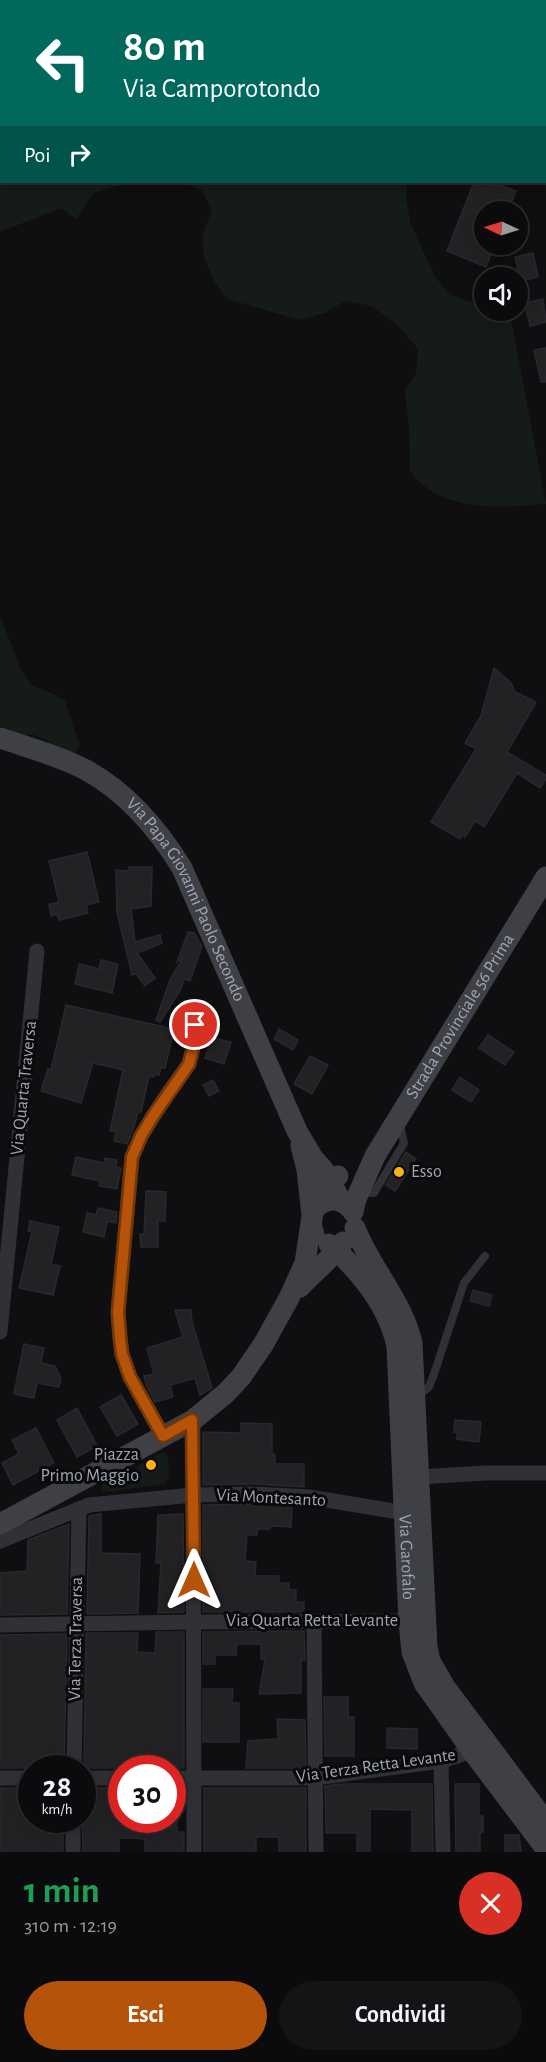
<!DOCTYPE html>
<html lang="it">
<head>
<meta charset="utf-8">
<style>
  :root { --surface:#0b0b0d; --page:#141416; --text:#f1f3f6; --muted:#9a9b9d; --line:#2b2b2e; --accent:#b45309 }
  body { margin:0; font-family:"Alegreya Sans",sans-serif; background:var(--page); color:var(--text); height:100vh; display:flex; flex-direction:column; font-size:22px; white-space:nowrap }
  * { box-sizing:border-box; margin:0 }
  p { font-size:20px; color:var(--muted) }
  .icon { flex:none; width:33px; height:33px; fill:none; stroke:currentColor; stroke-width:2; stroke-linecap:round; stroke-linejoin:round }
  .map { position:relative; height:1852px; overflow:hidden }
  .side { display:flex; flex-direction:column; background:var(--surface); flex:1 }
  .side>* { flex:none }
  .top-card { position:absolute; left:0px; top:0px; width:546px; height:183px; box-shadow:0 3px 15px #0003,0 0 0 2px var(--line); background:#00695c; color:#fff; overflow:hidden }
  .needle { width:39px; rotate:274deg }
  .fabs { position:absolute; left:474px; top:201px; display:grid; gap:12px }
  .fabs a { display:grid; place-items:center; width:54px; height:54px; border-radius:50%; background:var(--surface); box-shadow:0 3px 15px #0003,0 0 0 2px var(--line); font-size:30px }
  .speed { position:absolute; left:18px; top:1755px; display:flex; gap:12px; font-size:30px; font-weight:700; text-align:center }
  .speed>* { display:grid; place-content:center; width:78px; height:78px; border-radius:50%; background:var(--surface); box-shadow:0 3px 15px #0003,0 0 0 2px var(--line); line-height:1 }
  .speed small { font-size:15px; font-weight:400 }
  .speed .limit { border:9px solid #d22; background:#fff; color:#111 }
  .pin { position:absolute; display:grid; place-items:center; width:51px; height:51px; color:#fff; margin:-26px; border:3px solid #fff; border-radius:50%; box-shadow:0 2px 6px #0007 }
  .me { position:absolute; width:66px; margin:-33px; rotate:0deg; stroke-linejoin:round; filter:drop-shadow(0 0 4px #0008) }
  .turn { display:flex; align-items:center; gap:21px; height:126px; padding:0 24px; font-size:27px }
  .turn .icon { width:78px; height:78px; stroke-width:2.5 }
  .turn b { display:block; font-size:42px; line-height:51px }
  .then { display:flex; align-items:center; height:57px; padding:0 24px; background:#0003; gap:12px; font-size:22px }
  .round { display:grid; place-items:center; flex:none; width:63px; height:63px; border-radius:32px; background:var(--page) }
  .headline { display:flex; align-items:center; justify-content:space-between; height:102px; padding:0 24px }
  h1 { font-size:36px; font-weight:600; line-height:45px; color:#1e9e55 }
  .primary-button { display:flex; gap:12px; margin-top:auto; padding:12px 24px }
  .primary-button a { flex:1; height:69px; border-radius:36px; background:var(--accent); color:#fff; font-size:24px; font-weight:600; line-height:69px; text-align:center }
  .primary-button a+a { background:var(--page); color:var(--text) }
  .map>svg:first-child { display:block }
</style>
</head>
<body>
<div class="map">
<svg width="546" height="1852" viewBox="0 0 546 1852">
  <rect width="100%" height="100%" fill="#0f0f11"/>
  <g fill="#151b16">
    <path d="M0,0H355L356,1L2,2V182H131L94,193L76,219L61,208L0,232Z"/>
    <path d="M180,182H407L406,196L410,222L434,275L450,295L484,306V310L501,311L510,313L546,504C508,507 455,512 423,485C418,481 414,476 410,471L409,428L405,390L416,375L418,349L397,324L371,306L345,301L325,313L300,320L227,299L214,281L204,257L202,236L212,210L202,190Z"/>
    <path d="M0,616L21,669L32,686L50,692L65,701L80,747L74,753L50,745L47,740L31,734L26,737L0,726Z"/>
    <path d="M163,1452L168,1456L169,1477L164,1484L107,1492L102,1490L103,1484L110,1480L113,1481Z"/>
  </g>
  <g fill="#222225" stroke="#29292d" stroke-width="1.5">
    <path d="M474,182H491L516,191L508,212H484V244H495L486,267L447,251Z"/>
    <path d="M533,253L538,277L520,281L515,257Z"/>
    <path d="M543,299L546,322L530,326L525,303Z"/>
    <path d="M546,348V382H541L534,350Z"/>
    <path d="M494,668L511,683L515,692L536,702L507,752L546,775V779L540,788L517,773L484,827L475,821L465,837L462,835L460,839L431,822L476,749L465,743L481,716Z"/>
    <path d="M87,852L99,902L86,905L88,913L59,920L57,914L51,916L49,904L59,902L49,861Z"/>
    <path d="M129,867H152L151,906L131,909L135,942L160,935L162,943L137,953L155,978L145,986L136,974L132,975L117,912L116,870L129,871Z"/>
    <path d="M188,932L194,933L202,946L190,981L184,979L181,989L160,1022L156,1020L170,980L183,958L177,962Z"/>
    <path d="M101,960L118,964L112,993L75,984L79,964L99,969Z"/>
    <path d="M66,1005L174,1029L165,1068L161,1067L159,1075L154,1074V1077L149,1076L141,1112H138L133,1130L127,1144L114,1141L116,1132L110,1131L123,1070L93,1063L81,1103L41,1091L48,1069L51,1070Z"/>
    <path d="M279,1029L298,1040L293,1050L274,1039Z"/>
    <path d="M488,1035L514,1052L505,1065L479,1048Z"/>
    <path d="M212,1038L231,1042L224,1064L205,1058Z"/>
    <path d="M310,1056L328,1065L312,1094L294,1084Z"/>
    <path d="M460,1077L479,1090L471,1102L452,1090Z"/>
    <path d="M213,1080L219,1091L209,1096L203,1085Z"/>
    <path d="M406,1152L416,1159L395,1191L386,1185Z"/>
    <path d="M76,1157L104,1163L105,1158L117,1160L116,1167L121,1168L117,1189L99,1186L100,1181L72,1175Z"/>
    <path d="M146,1191L166,1192L165,1221H158V1247H141L140,1234H144Z"/>
    <path d="M98,1208L117,1212L116,1223L107,1221L104,1237L83,1232L87,1213L96,1215Z"/>
    <path d="M30,1221L59,1227L51,1264L60,1266L53,1295L19,1288L32,1232L28,1231Z"/>
    <path d="M473,1290L492,1295L489,1306L470,1301Z"/>
    <path d="M175,1310H191L192,1322L212,1388L200,1395L195,1378L170,1385L173,1397L155,1402L147,1387L144,1376L154,1374L147,1348L183,1337Z"/>
    <path d="M24,1344L44,1348L41,1363L55,1366L61,1378L59,1387L37,1383L34,1398L14,1394Z"/>
    <path d="M121,1395L138,1424L117,1436L100,1407Z"/>
    <path d="M77,1408L97,1446L77,1457L57,1420Z"/>
    <path d="M455,1420L481,1422L479,1442L457,1439V1432H454Z"/>
    <path d="M241,1423L272,1424V1454L275,1455V1464H304V1487L254,1484L203,1485V1432L241,1433Z"/>
    <path d="M36,1428L54,1463L13,1485L2,1463L19,1454L12,1440Z"/>
    <path d="M254,1504L292,1506L291,1527L271,1526L270,1529H258L257,1535H247L245,1561L256,1562L255,1576H279V1583H289V1590H296V1602H304V1612H203V1505Z"/>
    <path d="M101,1514V1553L140,1554L138,1613L87,1614L89,1516Z"/>
    <path d="M183,1514L184,1612L158,1613L161,1563H156L158,1515Z"/>
    <path d="M69,1524L67,1614L0,1615V1573L27,1571L28,1540Z"/>
    <path d="M304,1631L305,1660H301V1693L259,1694L265,1660L261,1659V1644H237L236,1655H215V1664H203V1632Z"/>
    <path d="M156,1632H184V1768H84L86,1633H138L137,1652L155,1653Z"/>
    <path d="M67,1634L64,1768H0V1635Z"/>
    <path d="M203,1689H233L232,1703H239V1742H203Z"/>
    <path d="M324,1697H348V1717H354V1756H325Z"/>
    <path d="M277,1719L305,1720L306,1768H246L248,1741L278,1739Z"/>
    <path d="M387,1728L417,1729V1749L387,1748Z"/>
    <path d="M342,1784H432L433,1852H412V1810L370,1809V1852H357V1833H326L325,1786Z"/>
    <path d="M455,1784H479V1816H483V1832H480V1852H456Z"/>
    <path d="M0,1788H32V1820H63V1852H0Z"/>
    <path d="M82,1788H122V1820H177V1832H184V1852H145V1839L134,1838H119V1852H83Z"/>
    <rect x="172" y="1788" width="12" height="19"/>
    <path d="M204,1788H306V1852H279V1837H256V1852H204Z"/>
    <path d="M505,1835H519L521,1852H505Z"/>
  </g>
  <g fill="none" stroke-linecap="round" stroke-linejoin="round">
    <g stroke="#303136" stroke-width="8">
      <path d="M361,1192L374,1193L404,1143L400,1125"/>
      <path d="M417,1396L429,1387L434,1374L464,1283L485,1256"/>
    </g>
    <g stroke="#303136" stroke-width="15">
      <path d="M360,0V2"/>
      <path d="M544,172L546,173"/>
      <path d="M0,1332L37,951"/>
      <path d="M193,1420L194,1852"/>
      <path d="M163,1436L130,1377L122,1354L120,1338L118,1312L132,1157L141,1136L166,1096L189,1064L196,1036L195,1025"/>
      <path d="M419,1477L486,1473H546"/>
      <path d="M0,1541L89,1505L193,1495L254,1494L309,1497L405,1513"/>
      <path d="M314,1621L316,1852"/>
      <path d="M0,1625L194,1622L409,1621"/>
      <path d="M441,1761L443,1852"/>
      <path d="M74,1768L79,1509"/>
      <path d="M0,1778H32"/>
      <path d="M82,1778H122"/>
      <path d="M172,1778H315L441,1761L472,1751L480,1745"/>
      <path d="M73,1852V1820"/>
    </g>
    <g stroke="#3e4046" stroke-width="21">
      <path id="s1" d="M0,738C29,748 60,756 86,770C128,793 158,829 182,868L297,1131L313,1158L323,1169L341,1201"/>
      <path d="M301,1146L307,1169L312,1215"/>
      <path d="M316,1207C328,1198 339,1197 350,1208"/>
      <path id="s2" d="M353,1212L356,1199L375,1156L546,877"/>
      <path d="M355,1228C371,1269 402,1300 412,1343L427,1647L430,1661L445,1687L546,1822"/>
      <path d="M314,1234C305,1216 323,1187 338,1176"/>
      <path id="s3" d="M329,1244C360,1271 388,1305 397,1346L409,1621L412,1652L424,1683L472,1751L546,1849"/>
      <path d="M300,1287C314,1272 331,1259 343,1242"/>
      <path d="M0,1524L193,1420L226,1393L241,1377L263,1345L289,1298L305,1263L311,1223"/>
    </g>
  </g>
  <g fill="none" stroke-linecap="round" stroke-linejoin="round">
    <defs>
      <path id="route" d="M194,1580L192,1420L163,1436L130,1377L122,1354L120,1338L118,1312L132,1157L141,1136L153,1116L189,1064L196,1036L195,1025"/>
    </defs>
    <use href="#route" stroke="#753606" stroke-width="15"/>
    <use href="#route" stroke="#b45309" stroke-width="10"/>
  </g>
  <g fill="#feb01a" stroke="#0a0a0c" stroke-width="2">
    <circle cx="399" cy="1172" r="6"/>
    <circle cx="151" cy="1465" r="6"/>
  </g>
  <g text-anchor="middle" dominant-baseline="central" stroke-width="6" stroke-linejoin="round" paint-order="stroke">
    <g font-size="18" fill="#9fa5b3" stroke="#0a0a0c">
      <text stroke="none"><textPath href="#s1" startOffset="260">Via Papa Giovanni Paolo Secondo</textPath></text>
      <text stroke="none"><textPath href="#s2" startOffset="224">Strada Provinciale 56 Prima</textPath></text>
      <text transform="translate(24 1088) rotate(-84)">Via Quarta Traversa</text>
      <text transform="translate(271 1498) rotate(3)">Via Montesanto</text>
      <text stroke="none"><textPath href="#s3" startOffset="336">Via Garofalo</textPath></text>
      <text x="312" y="1621">Via Quarta Retta Levante</text>
      <text transform="translate(76 1639) rotate(-89)">Via Terza Traversa</text>
      <text transform="translate(376 1766) rotate(-8)">Via Terza Retta Levante</text>
    </g>
    <g font-size="18" fill="#9fa5b3" stroke="#0a0a0c" text-anchor="start">
      <text x="411" y="1172">Esso</text>
      <text x="139" y="1455" text-anchor="end">Piazza<tspan x="139" dy="21">Primo Maggio</tspan></text>
    </g>
  </g>
</svg>
<div class="fabs">
<a><svg class="needle" viewBox="-14 -14 28 28"><path d="M0-13l5 13h-10z" fill="#e53935"/><path d="M0 13l5-13h-10z" fill="#9a9b9d"/></svg></a>
<a><svg class="icon" aria-label="sound" viewBox="0 0 24 24"><path d="M4 9h4l5-4v14l-5-4H4zM17 9q2 3 0 6"/></svg></a>
</div>
<div class="speed"><div>28<small>km/h</small></div><div class="limit">30</div></div>
<div class="pin" style="left:195px;top:1025px;background:#d93025"><svg class="icon" aria-label="arrive" viewBox="0 0 24 24"><path d="M6 21V4h12l-3 4 3 4H6"/></svg></div>
<svg class="me" style="left:194px;top:1580px" viewBox="-20 -20 40 40"><path d="M0-17L14 15 0 8-14 15z" fill="#b45309" stroke="#fff" stroke-width="4"/></svg>
<div class="top-card">
<div class="turn"><svg class="icon" aria-label="left" viewBox="0 0 24 24"><path d="M17 20v-9H6M10 6l-5 5 5 5"/></svg><div><b>80 m</b>Via Camporotondo</div></div>
<div class="then">Poi<svg class="icon" aria-label="right" viewBox="0 0 24 24"><path d="M7 20v-9h11M14 6l5 5-5 5"/></svg></div>
</div>
</div>
<section class="side">
<div class="headline"><div><h1>1 min</h1><p>310 m · 12:19</p></div><a class="round" style="background:#d93025;color:#fff"><svg class="icon" aria-label="close" viewBox="0 0 24 24"><path d="M6 6l12 12M18 6L6 18"/></svg></a></div>
<div class="primary-button"><a>Esci</a><a>Condividi</a></div>
</section>
</body>
</html>
